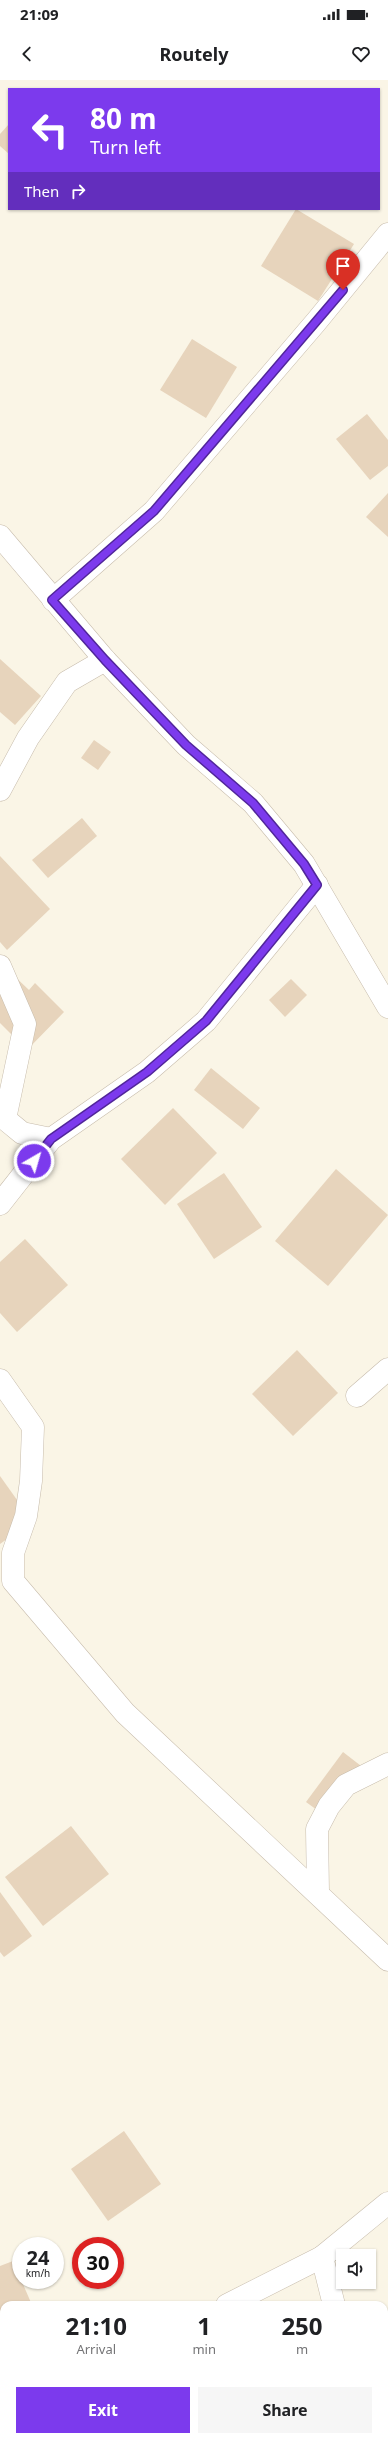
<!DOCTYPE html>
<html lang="en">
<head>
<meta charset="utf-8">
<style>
  :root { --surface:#fff; --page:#f6f6f6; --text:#202124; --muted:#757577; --accent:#7c3aed }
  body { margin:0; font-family:"Noto Sans",sans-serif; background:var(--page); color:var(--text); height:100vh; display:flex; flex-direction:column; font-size:15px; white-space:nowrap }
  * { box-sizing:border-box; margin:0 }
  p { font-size:13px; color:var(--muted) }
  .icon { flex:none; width:22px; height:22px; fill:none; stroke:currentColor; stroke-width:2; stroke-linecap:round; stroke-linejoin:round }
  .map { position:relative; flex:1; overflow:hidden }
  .drawer { position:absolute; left:0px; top:2221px; width:388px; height:140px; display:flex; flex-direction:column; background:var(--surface); border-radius:12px 12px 0 0; box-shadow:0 1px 3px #0004 }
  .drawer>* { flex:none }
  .hud { position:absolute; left:8px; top:8px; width:372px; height:122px; border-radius:0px; box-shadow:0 1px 3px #0004; background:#7c3aed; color:#fff; overflow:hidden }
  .tools { position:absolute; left:336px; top:2169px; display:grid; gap:8px }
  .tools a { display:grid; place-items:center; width:40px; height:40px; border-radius:0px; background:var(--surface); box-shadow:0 1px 3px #0004; font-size:20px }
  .speed { position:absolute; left:12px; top:2157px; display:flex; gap:8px; font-size:20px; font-weight:700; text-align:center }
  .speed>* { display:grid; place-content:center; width:52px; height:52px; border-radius:50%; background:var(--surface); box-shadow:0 1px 3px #0004; line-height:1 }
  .speed small { font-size:10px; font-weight:400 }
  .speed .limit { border:6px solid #d22; background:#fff; color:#111 }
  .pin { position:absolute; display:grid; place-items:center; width:34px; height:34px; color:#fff; margin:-41px -17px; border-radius:50% 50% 50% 0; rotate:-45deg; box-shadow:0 0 4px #0007 }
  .pin .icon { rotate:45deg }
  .me { position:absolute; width:44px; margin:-22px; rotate:38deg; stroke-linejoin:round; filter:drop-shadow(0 0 3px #0008) }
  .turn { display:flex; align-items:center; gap:14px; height:84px; padding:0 16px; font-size:18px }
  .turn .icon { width:52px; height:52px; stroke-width:2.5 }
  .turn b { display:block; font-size:28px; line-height:34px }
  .then { display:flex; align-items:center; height:38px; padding:0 16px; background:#0003; gap:8px; font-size:15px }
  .eta { display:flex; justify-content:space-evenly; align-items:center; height:68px; text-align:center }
  .eta b { font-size:24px; font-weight:700; line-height:28px }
  .primary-button { display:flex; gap:8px; margin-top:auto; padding:8px 16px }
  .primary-button a { flex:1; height:46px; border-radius:0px; background:var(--accent); color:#fff; font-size:16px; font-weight:700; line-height:46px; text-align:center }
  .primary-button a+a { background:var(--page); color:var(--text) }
  .status { display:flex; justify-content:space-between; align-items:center; height:28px; padding:0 20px; background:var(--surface); direction:ltr }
  .status svg { height:11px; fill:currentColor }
  header { display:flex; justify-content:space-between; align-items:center; height:52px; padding:0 16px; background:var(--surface); font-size:18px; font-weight:700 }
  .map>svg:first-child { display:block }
</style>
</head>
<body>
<div class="status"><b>21:09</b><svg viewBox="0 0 49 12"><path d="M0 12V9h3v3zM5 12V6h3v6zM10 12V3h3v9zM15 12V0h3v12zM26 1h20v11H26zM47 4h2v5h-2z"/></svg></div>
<header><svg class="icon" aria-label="back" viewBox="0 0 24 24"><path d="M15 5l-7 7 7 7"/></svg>Routely<svg class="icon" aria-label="heart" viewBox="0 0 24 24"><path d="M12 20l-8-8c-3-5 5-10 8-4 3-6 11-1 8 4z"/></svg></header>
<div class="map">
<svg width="388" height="2361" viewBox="0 0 388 2361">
  <rect width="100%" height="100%" fill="#faf5e6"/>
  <g fill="#e7d4bc">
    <path d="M9,44V74L0,66V54Z"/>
    <path d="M296,129L354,164L318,221L261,186Z"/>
    <path d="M192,259L237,287L206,338L160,310Z"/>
    <path d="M367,334L388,360V386L370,400L336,359Z"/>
    <path d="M388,413V457L366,437Z"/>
    <path d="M0,579L41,616L15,645L0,632Z"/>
    <path d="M94,660L111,672L98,690L81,678Z"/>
    <path d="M82,738L97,756L48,798L32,780Z"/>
    <path d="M0,776L50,829L7,870L0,862Z"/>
    <path d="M8,890L29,910L35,903L64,932L27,970L0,943V899Z"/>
    <path d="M291,899L307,915L285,937L269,920Z"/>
    <path d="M211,988L260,1028L243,1049L194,1010Z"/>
    <path d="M173,1028L217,1073L165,1125L121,1079Z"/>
    <path d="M336,1089L388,1135L328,1206L275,1161Z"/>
    <path d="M224,1093L262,1147L214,1179L177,1124Z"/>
    <path d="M25,1159L68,1205L17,1252L0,1233V1182Z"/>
    <path d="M297,1270L338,1313L293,1356L252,1314Z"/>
    <path d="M0,1396L32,1441L0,1464Z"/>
    <path d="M343,1672L365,1689L328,1738L306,1722Z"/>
    <path d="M71,1746L109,1794L43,1846L5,1797Z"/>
    <path d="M0,1812L32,1856L4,1877L0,1872Z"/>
    <path d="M124,2051L161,2104L108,2141L71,2089Z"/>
    <path d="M13,2181L32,2225H4V2252L0,2254V2186Z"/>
  </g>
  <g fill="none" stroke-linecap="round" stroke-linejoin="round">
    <defs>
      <g id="street">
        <path d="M0,456L105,580L186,665L253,723L304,784L388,927"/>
        <path d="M53,520L154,431L316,242L388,154"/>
        <path d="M0,710L28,658L67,602L105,580"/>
        <path d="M0,886L25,944L5,1039L22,1053L51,1059"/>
        <path d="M0,1124L51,1059L147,992L206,941L317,805"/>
        <path d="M0,1300L33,1347L31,1401L26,1436L13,1473V1501L125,1633L388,1880"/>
        <path d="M357,1316L388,1289"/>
        <path d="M318,1813L317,1749L329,1726L346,1705L388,1684"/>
        <path d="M322,2177L334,2225"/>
        <path d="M227,2225L322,2177L388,2123"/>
        <path d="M0,2314L4,2313"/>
        <path d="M370,2357L371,2361"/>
      </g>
    </defs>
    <use href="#street" stroke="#c7bcac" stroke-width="23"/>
    <use href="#street" stroke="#fff" stroke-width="22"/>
  </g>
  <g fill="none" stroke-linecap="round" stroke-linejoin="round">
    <defs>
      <path id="route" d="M34,1081L51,1059L147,992L206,941L317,805L304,784L253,723L186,665L105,580L52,520L154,431L343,210"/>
    </defs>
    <use href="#route" stroke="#51269a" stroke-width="10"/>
    <use href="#route" stroke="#7c3aed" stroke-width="7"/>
  </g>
</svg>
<div class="tools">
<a><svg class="icon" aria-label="sound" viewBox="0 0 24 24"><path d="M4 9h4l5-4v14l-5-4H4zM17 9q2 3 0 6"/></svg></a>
</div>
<div class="speed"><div>24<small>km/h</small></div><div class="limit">30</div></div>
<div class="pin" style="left:343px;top:210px;background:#d93025"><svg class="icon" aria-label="arrive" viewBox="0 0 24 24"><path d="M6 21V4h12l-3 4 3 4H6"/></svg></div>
<svg class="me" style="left:34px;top:1081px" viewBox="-20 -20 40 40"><circle r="17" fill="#7c3aed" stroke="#fff" stroke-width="3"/><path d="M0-11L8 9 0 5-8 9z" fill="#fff"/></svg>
<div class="hud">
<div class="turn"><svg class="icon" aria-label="left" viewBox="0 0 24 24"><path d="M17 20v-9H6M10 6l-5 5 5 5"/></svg><div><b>80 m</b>Turn left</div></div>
<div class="then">Then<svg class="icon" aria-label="right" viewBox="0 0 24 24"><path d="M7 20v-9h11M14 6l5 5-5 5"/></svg></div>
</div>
<section class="drawer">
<div class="eta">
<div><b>21:10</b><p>Arrival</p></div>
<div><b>1</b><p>min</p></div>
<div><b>250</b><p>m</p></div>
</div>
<div class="primary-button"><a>Exit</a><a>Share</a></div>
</section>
</div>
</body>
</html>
